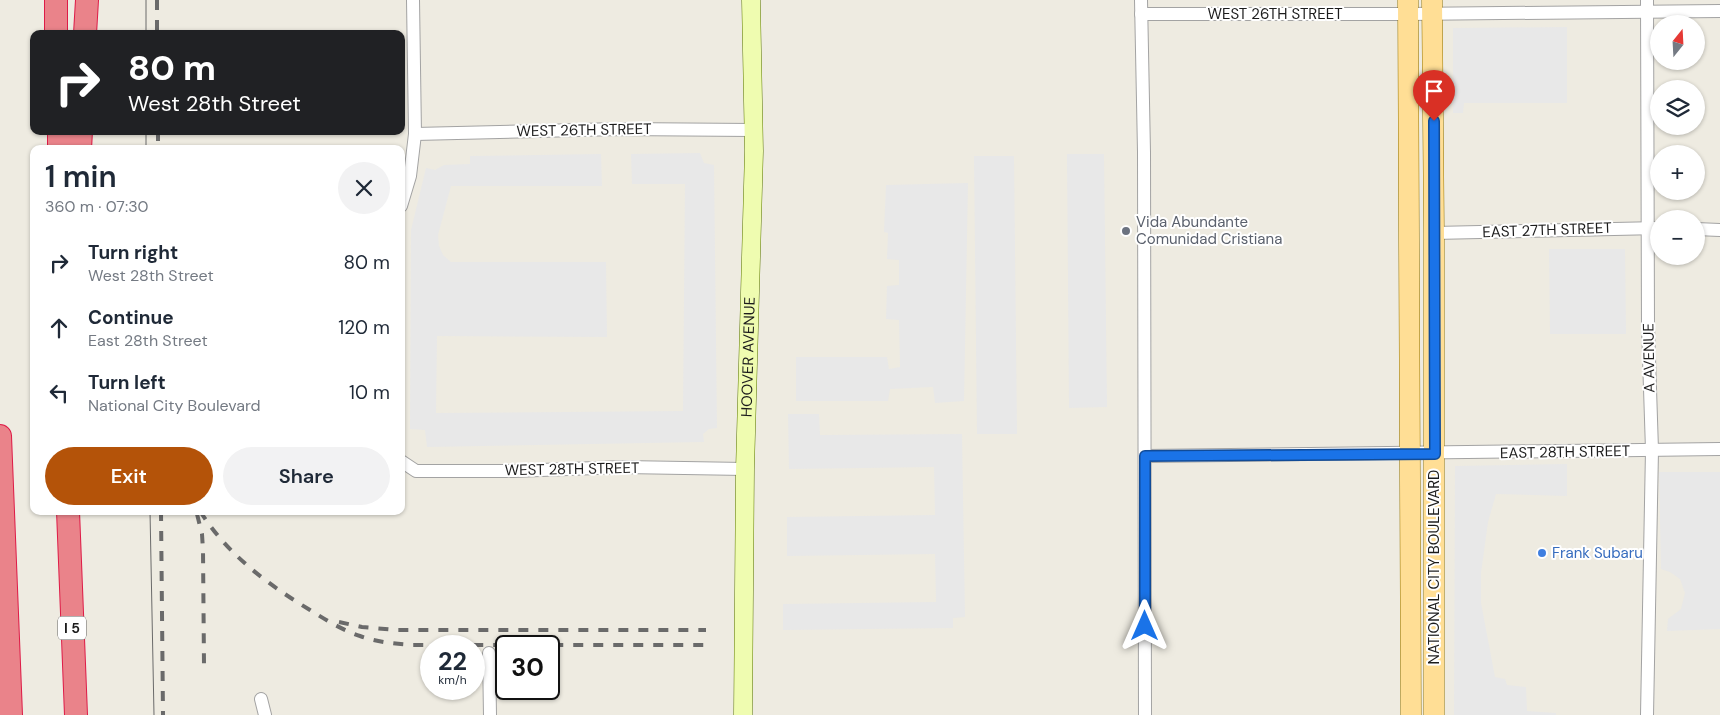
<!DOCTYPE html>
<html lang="en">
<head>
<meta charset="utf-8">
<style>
  :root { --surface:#fff; --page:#f2f2f3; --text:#1f2937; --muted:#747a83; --accent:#b45309 }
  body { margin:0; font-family:"DM Sans",sans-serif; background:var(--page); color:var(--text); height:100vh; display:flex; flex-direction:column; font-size:19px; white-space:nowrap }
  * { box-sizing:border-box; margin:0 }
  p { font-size:16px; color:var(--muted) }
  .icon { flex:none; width:28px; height:28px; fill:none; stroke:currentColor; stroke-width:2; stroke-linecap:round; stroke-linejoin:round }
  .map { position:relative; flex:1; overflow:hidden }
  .drawer { position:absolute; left:30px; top:145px; width:375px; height:370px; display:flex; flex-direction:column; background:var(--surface); border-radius:10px; box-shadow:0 1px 4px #0004 }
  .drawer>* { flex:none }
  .guide { position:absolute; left:30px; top:30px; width:375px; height:105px; border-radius:10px; box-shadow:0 1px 4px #0004; background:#202124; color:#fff; overflow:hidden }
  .needle { width:32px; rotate:18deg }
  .buttons { position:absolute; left:1650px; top:15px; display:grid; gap:10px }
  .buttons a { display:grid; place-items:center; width:55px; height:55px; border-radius:50%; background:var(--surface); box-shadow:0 1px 4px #0004; font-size:25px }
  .speed { position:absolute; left:420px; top:635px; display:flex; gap:10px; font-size:25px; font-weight:700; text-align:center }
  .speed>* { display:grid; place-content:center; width:65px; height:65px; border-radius:50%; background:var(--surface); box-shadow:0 1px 4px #0004; line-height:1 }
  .speed small { font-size:12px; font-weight:400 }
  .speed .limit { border:2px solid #111; border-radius:8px; background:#fff; color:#111 }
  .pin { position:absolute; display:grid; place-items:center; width:42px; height:42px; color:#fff; margin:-51px -21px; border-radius:50% 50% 50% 0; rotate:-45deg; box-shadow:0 0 5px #0007 }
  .pin .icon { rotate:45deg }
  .me { position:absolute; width:55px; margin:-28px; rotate:0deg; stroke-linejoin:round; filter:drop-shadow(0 0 4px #0008) }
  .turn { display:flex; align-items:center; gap:18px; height:105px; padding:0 15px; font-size:22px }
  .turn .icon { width:65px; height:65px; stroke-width:2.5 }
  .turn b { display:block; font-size:35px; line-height:42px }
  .round { display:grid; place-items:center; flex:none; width:52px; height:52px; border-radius:26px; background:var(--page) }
  .headline { display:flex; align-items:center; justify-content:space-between; height:85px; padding:0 15px }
  h1 { font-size:30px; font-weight:600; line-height:38px }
  .action { display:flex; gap:10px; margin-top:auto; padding:10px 15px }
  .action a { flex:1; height:58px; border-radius:30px; background:var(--accent); color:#fff; font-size:20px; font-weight:600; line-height:58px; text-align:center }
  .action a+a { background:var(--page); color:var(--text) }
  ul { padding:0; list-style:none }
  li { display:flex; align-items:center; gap:15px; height:65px; padding:0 15px }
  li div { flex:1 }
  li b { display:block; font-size:19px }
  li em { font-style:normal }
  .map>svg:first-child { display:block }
</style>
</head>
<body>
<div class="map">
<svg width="1720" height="715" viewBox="0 0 1720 715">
  <rect width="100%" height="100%" fill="#eeebe1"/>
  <g fill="#e8e8e8">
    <path d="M1567,27V103H1464L1463,113H1453V28Z"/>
    <path d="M700,153L704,163L714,165L717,428L709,429L703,434L704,442L427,447L425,430L410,429L411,230L426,168L435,170L444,165L470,164V156L601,154L602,186H451L438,235L439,246L443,255L451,262H606L607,337L437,336L436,413L683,411L685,184H632L631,154Z"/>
    <path d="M1067,154H1104L1107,407L1069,408Z"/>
    <path d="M974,156H1014L1017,434H977Z"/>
    <path d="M968,183L964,401L935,403L933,387L890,389L888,401H796V357H887L889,369L900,367L899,320L886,319L887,286L899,285V260L887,259L888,233L884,232L886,185Z"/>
    <path d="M1549,249H1625L1626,334H1550Z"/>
    <path d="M788,414H819L820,435L962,434L965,617L953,618V628L783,630V604L936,602L935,554L787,556V517L935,515L934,467L789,469Z"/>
    <path d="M1567,464V496L1496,494L1488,522L1481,573V603L1495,677L1505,679L1507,685L1526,687L1527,711L1556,713V715H1454L1455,466Z"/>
    <path d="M1659,472H1720V629L1667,631L1668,619L1681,609L1685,593L1680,579L1670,572L1661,569Z"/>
  </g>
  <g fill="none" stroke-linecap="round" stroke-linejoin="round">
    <defs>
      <g id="street">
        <path d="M1141,0L1144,152L1145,715"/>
        <path d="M1141,14H1408L1720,11"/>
        <path d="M415,134L618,129L754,130"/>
        <path d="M401,206L410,176L415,134L413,0"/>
        <path d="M1696,229L1720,230"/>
        <path d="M1434,233L1659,228"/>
        <path d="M1145,456L1720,449"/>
        <path d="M401,461L416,471H513L624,467L745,469"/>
        <path d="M489,653L490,715"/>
        <path d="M261,699L265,715"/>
        <path d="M1647,715L1652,450L1648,327L1647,0"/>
      </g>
      <g id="secondary">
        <path id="s1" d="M743,715L745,469L754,151L751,0"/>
      </g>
      <g id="primary">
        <path d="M1408,0L1411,715"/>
        <path d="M1432,0L1434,233V715"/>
      </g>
      <g id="highway">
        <path d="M56,0V34"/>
        <path d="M85,34L87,0"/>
        <path d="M59,131V149"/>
        <path d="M80,149L81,131"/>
        <path d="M0,436L11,715"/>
        <path d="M68,511L76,715"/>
      </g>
    </defs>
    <use href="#street" stroke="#a3a3a3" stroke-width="14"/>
    <use href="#secondary" stroke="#5b7600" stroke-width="19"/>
    <use href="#primary" stroke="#947400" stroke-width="21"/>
    <use href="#highway" stroke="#de1b47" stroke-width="24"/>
    <use href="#street" stroke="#fff" stroke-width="12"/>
    <use href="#secondary" stroke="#effcb0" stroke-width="18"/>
    <use href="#primary" stroke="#ffde95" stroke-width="20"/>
    <use href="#highway" stroke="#ea838a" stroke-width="22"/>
    <g stroke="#6a6a6a" stroke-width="1">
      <path d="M146,0V34"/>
      <path d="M146,131V149"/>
      <path d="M150,511L154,715"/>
    </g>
    <g stroke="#6a6a6a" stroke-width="4" stroke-dasharray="10 10" stroke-linecap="butt">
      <path d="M157,0V34"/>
      <path d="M158,131V149"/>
      <path d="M161,511L163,715"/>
      <path d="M200,511C227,554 267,584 310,610C326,620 342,630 360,636C377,642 395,644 413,645H704"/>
      <path d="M197,514L202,534L203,550L204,665"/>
      <path d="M339,622L362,627L397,630H706"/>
    </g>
  </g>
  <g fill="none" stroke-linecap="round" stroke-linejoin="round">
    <defs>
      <path id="route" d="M1145,626V456L1435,454L1434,121"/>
    </defs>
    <use href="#route" stroke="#114b97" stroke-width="12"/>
    <use href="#route" stroke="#1a73e8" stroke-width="9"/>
  </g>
  <circle fill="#6b7280" stroke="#fff" stroke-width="2" cx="1126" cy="231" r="5"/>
  <circle fill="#3f7fe0" stroke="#fff" stroke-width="2" cx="1542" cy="553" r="5"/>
  <g text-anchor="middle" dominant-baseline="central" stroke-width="4" stroke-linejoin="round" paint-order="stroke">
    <rect fill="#fff" stroke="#606060" stroke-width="1" x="58" y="616.5" width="28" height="23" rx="4"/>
    <g font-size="14" font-weight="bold" fill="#1c1c1c">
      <text x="72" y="628">I 5</text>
    </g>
    <g font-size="15" fill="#1c1c1c" stroke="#fff">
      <text x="1275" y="14">WEST 26TH STREET</text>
      <text transform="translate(584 130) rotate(-1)">WEST 26TH STREET</text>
      <text transform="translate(1547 230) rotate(-2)">EAST 27TH STREET</text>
      <text stroke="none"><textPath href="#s1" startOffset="358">HOOVER AVENUE</textPath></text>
      <text transform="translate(1649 358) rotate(-91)">A AVENUE</text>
      <text transform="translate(1565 452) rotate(-1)">EAST 28TH STREET</text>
      <text transform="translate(572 469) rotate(-1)">WEST 28TH STREET</text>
      <text transform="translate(1434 567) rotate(-90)">NATIONAL CITY BOULEVARD</text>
    </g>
    <g font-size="15" fill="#5b616d" stroke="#fff" text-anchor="start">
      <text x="1136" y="222">Vida Abundante<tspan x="1136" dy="17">Comunidad Cristiana</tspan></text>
    </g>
    <g font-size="15" fill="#366cbe" stroke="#fff" text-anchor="start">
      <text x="1552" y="553">Frank Subaru</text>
    </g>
  </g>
</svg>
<div class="buttons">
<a><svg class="needle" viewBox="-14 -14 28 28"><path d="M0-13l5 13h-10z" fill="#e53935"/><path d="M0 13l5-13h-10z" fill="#747a83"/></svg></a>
<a><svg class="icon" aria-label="layers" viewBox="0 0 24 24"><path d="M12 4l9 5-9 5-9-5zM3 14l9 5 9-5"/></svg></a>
<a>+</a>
<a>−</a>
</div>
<div class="speed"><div>22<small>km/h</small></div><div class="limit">30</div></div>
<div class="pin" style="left:1434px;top:121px;background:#d93025"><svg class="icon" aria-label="arrive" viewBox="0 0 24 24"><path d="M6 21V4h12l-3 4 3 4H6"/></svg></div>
<svg class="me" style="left:1145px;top:626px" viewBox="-20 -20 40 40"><path d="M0-17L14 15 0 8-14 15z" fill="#1a73e8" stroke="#fff" stroke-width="4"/></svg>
<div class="guide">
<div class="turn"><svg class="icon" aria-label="right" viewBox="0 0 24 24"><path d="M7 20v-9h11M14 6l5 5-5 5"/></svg><div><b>80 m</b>West 28th Street</div></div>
</div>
<section class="drawer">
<div class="headline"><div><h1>1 min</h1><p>360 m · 07:30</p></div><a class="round"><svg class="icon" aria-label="close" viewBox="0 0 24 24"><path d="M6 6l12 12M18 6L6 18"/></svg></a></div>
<ul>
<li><svg class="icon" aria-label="right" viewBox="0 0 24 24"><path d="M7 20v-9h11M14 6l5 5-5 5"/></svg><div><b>Turn right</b><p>West 28th Street</p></div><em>80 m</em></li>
<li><svg class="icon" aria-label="ahead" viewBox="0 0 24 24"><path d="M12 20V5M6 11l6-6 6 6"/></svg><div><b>Continue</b><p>East 28th Street</p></div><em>120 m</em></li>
<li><svg class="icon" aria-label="left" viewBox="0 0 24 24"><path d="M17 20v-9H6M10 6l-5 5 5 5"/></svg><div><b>Turn left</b><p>National City Boulevard</p></div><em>10 m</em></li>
</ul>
<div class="action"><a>Exit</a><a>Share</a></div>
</section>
</div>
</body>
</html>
